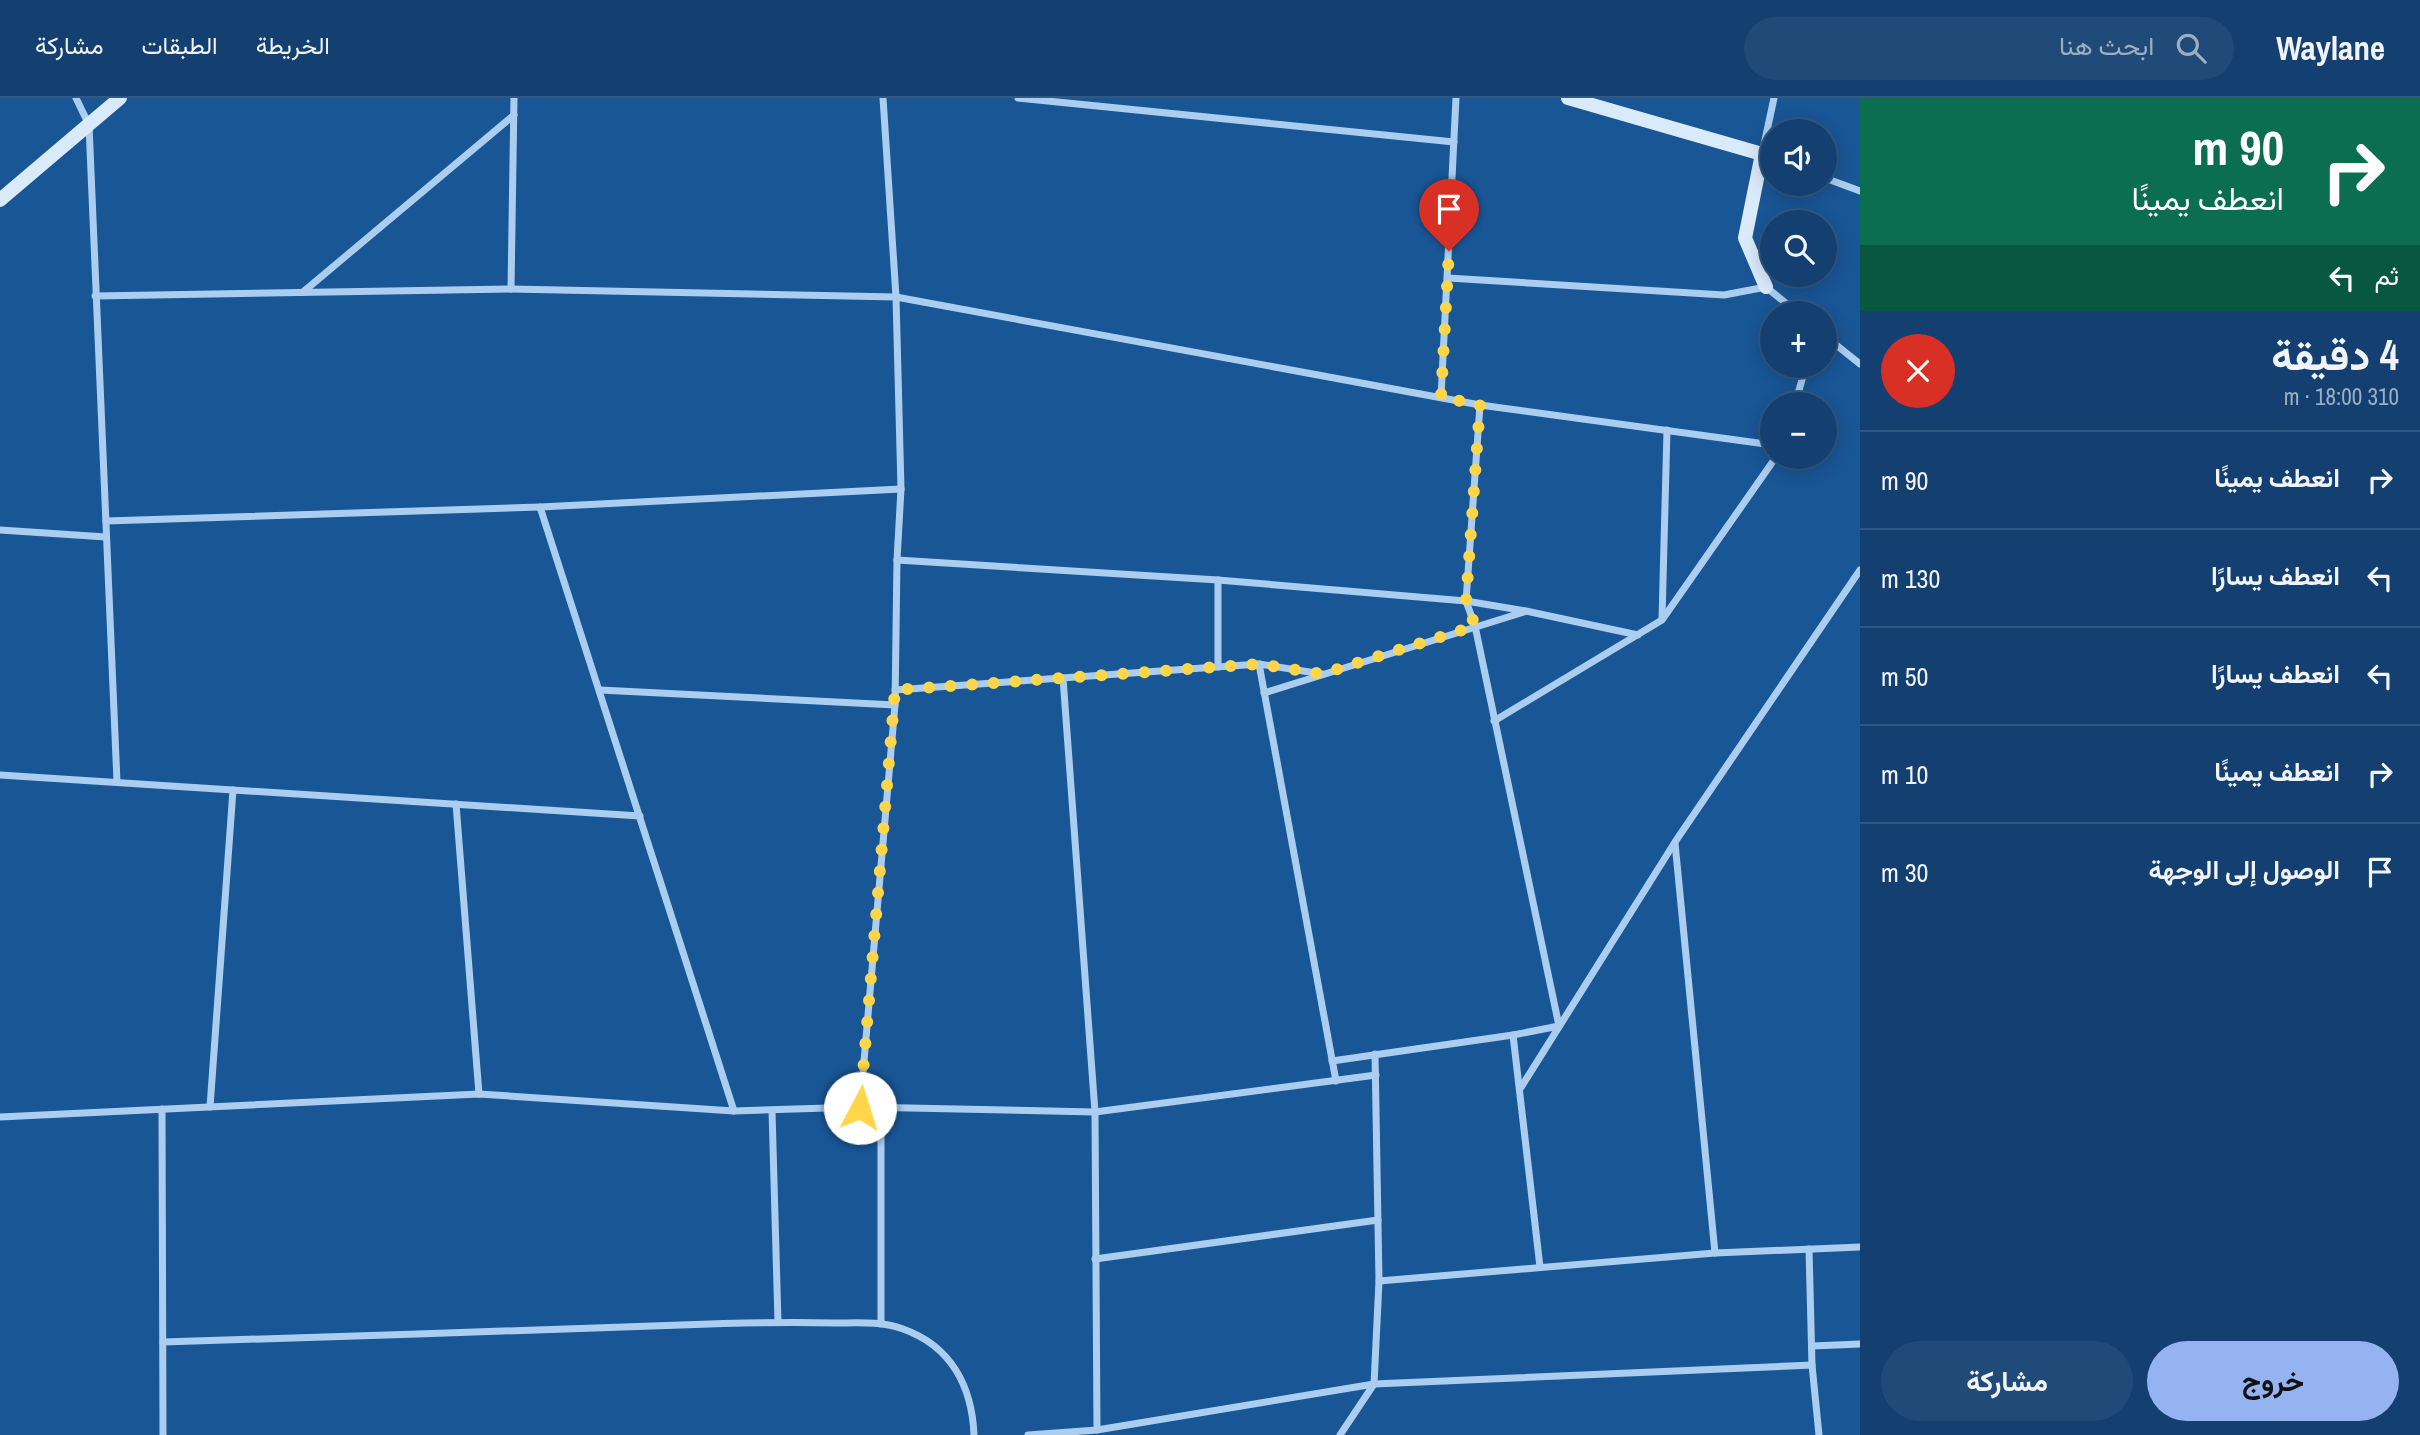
<!DOCTYPE html>
<html lang="ar">
<head>
<meta charset="utf-8">
<style>
  :root { --surface:#134070; --page:#204b78; --text:#f1f3f6; --muted:#9dafc3; --line:#325983; --accent:#95b2f1 }
  body { margin:0; font-family:"Archivo Narrow",Vazirmatn,sans-serif; background:var(--page); color:var(--text); direction:rtl; height:100vh; display:flex; flex-direction:column; font-size:26px; white-space:nowrap }
  * { box-sizing:border-box; margin:0 }
  p { font-size:23px; color:var(--muted) }
  .icon { flex:none; width:38px; height:38px; fill:none; stroke:currentColor; stroke-width:2; stroke-linecap:round; stroke-linejoin:round }
  .map { position:relative; flex:1; overflow:hidden; direction:ltr }
  .details { display:flex; flex-direction:column; background:var(--surface); width:560px }
  .details>* { flex:none }
  .top-card { background:#0b6e4f; color:#fff; overflow:hidden }
  .controls { position:absolute; left:1760px; top:21px; display:grid; gap:14px }
  .controls a { display:grid; place-items:center; width:77px; height:77px; border-radius:50%; background:var(--surface); box-shadow:0 4px 18px #0003,0 0 0 2px var(--line); font-size:35px }
  .pin { position:absolute; display:grid; place-items:center; width:60px; height:60px; color:#fff; margin:-72px -30px; border-radius:50% 50% 50% 0; rotate:-45deg; box-shadow:0 0 7px #0007 }
  .pin .icon { rotate:45deg }
  .me { position:absolute; width:77px; margin:-38px; rotate:5deg; stroke-linejoin:round; filter:drop-shadow(0 0 5px #0008) }
  .turn { display:flex; align-items:center; gap:24px; height:147px; padding:0 21px; font-size:32px }
  .turn .icon { width:91px; height:91px; stroke-width:2.5 }
  .turn b { display:block; font-size:49px; line-height:60px }
  .then { display:flex; align-items:center; height:66px; padding:0 21px; background:#0003; gap:14px; font-size:26px }
  .round { display:grid; place-items:center; flex:none; width:74px; height:74px; border-radius:37px; background:var(--page) }
  .head { display:flex; align-items:center; justify-content:space-between; height:119px; padding:0 21px }
  h1 { font-size:42px; font-weight:700; line-height:52px }
  .action { display:flex; gap:14px; margin-top:auto; padding:14px 21px }
  .action a { flex:1; height:80px; border-radius:42px; background:var(--accent); color:#111; font-size:28px; font-weight:700; line-height:80px; text-align:center }
  .action a+a { background:var(--page); color:var(--text) }
  ul { padding:0; list-style:none }
  li { display:flex; align-items:center; gap:21px; height:98px; padding:0 21px; border-top:2px solid var(--line) }
  li div { flex:1 }
  li b { display:block; font-size:26px }
  li em { font-style:normal }
  header { display:flex; align-items:center; gap:42px; box-sizing:border-box; height:98px; padding:0 35px; background:var(--surface); border-bottom:2px solid var(--line) }
  header strong { font-size:33px }
  nav { display:flex; gap:38px; margin-inline-start:auto; font-size:24px }
  .search { width:490px; height:63px; background:var(--page); display:flex; align-items:center; gap:18px; box-sizing:border-box; padding:0 24px; border-radius:38px; color:var(--muted); font-size:26px }
  main { display:flex; flex:1; min-height:0 }
  .map>svg:first-child { display:block }
</style>
</head>
<body>
<header>
<strong>Waylane</strong>
<div class="search"><svg class="icon" aria-label="search" viewBox="0 0 24 24"><circle cx="10" cy="10" r="6"/><path d="M15 15l6 6"/></svg>ابحث هنا</div>
<nav><a>الخريطة</a><a>الطبقات</a><a>مشاركة</a></nav>
</header>
<main>
<section class="details">
<div class="top-card">
<div class="turn"><svg class="icon" aria-label="right" viewBox="0 0 24 24"><path d="M7 20v-9h11M14 6l5 5-5 5"/></svg><div><b>90 m</b>انعطف يمينًا</div></div>
<div class="then">ثم<svg class="icon" aria-label="left" viewBox="0 0 24 24"><path d="M17 20v-9H6M10 6l-5 5 5 5"/></svg></div>
</div>
<div class="head"><div><h1>4 دقيقة</h1><p>310 m · 18:00</p></div><a class="round" style="background:#d93025;color:#fff"><svg class="icon" aria-label="close" viewBox="0 0 24 24"><path d="M6 6l12 12M18 6L6 18"/></svg></a></div>
<ul>
<li><svg class="icon" aria-label="right" viewBox="0 0 24 24"><path d="M7 20v-9h11M14 6l5 5-5 5"/></svg><div><b>انعطف يمينًا</b></div><em>90 m</em></li>
<li><svg class="icon" aria-label="left" viewBox="0 0 24 24"><path d="M17 20v-9H6M10 6l-5 5 5 5"/></svg><div><b>انعطف يسارًا</b></div><em>130 m</em></li>
<li><svg class="icon" aria-label="left" viewBox="0 0 24 24"><path d="M17 20v-9H6M10 6l-5 5 5 5"/></svg><div><b>انعطف يسارًا</b></div><em>50 m</em></li>
<li><svg class="icon" aria-label="right" viewBox="0 0 24 24"><path d="M7 20v-9h11M14 6l5 5-5 5"/></svg><div><b>انعطف يمينًا</b></div><em>10 m</em></li>
<li><svg class="icon" aria-label="arrive" viewBox="0 0 24 24"><path d="M6 21V4h12l-3 4 3 4H6"/></svg><div><b>الوصول إلى الوجهة</b></div><em>30 m</em></li>
</ul>
<div class="action"><a>خروج</a><a>مشاركة</a></div>
</section>
<div class="map">
<svg width="1860" height="1337" viewBox="0 0 1860 1337">
  <rect width="100%" height="100%" fill="#195696"/>
  <g fill="none" stroke-linecap="round" stroke-linejoin="round">
    <g stroke="#abcef0" stroke-width="7">
      <path d="M76,0L89,27L117,684"/>
      <path d="M1018,0L1454,44"/>
      <path d="M1773,60L1762,56L1774,0"/>
      <path d="M1825,80L1860,93"/>
      <path d="M1448,180L1724,197L1766,189L1798,215"/>
      <path d="M511,191L514,0"/>
      <path d="M303,194L514,17"/>
      <path d="M95,198L511,191L896,199L1480,307L1773,347"/>
      <path d="M1825,238L1860,266"/>
      <path d="M1441,299L1456,0"/>
      <path d="M1795,306L1806,268"/>
      <path d="M540,409L734,1013"/>
      <path d="M106,423L540,409L901,391"/>
      <path d="M0,432L106,439"/>
      <path d="M897,462L1218,482L1466,503L1526,513L1638,537"/>
      <path d="M1662,521L1667,332"/>
      <path d="M1259,566L1336,983"/>
      <path d="M1218,569V482"/>
      <path d="M1063,580L1095,1014L1097,1332"/>
      <path d="M600,592L895,607"/>
      <path d="M895,592L1259,566L1322,576"/>
      <path d="M1264,595L1524,514"/>
      <path d="M1494,623L1662,522L1776,359"/>
      <path d="M0,677L640,718"/>
      <path d="M456,706L479,996"/>
      <path d="M1675,745L1715,1155"/>
      <path d="M1513,937L1540,1169"/>
      <path d="M1332,963L1513,937L1559,928L1475,528L1466,503L1480,307"/>
      <path d="M1520,991L1675,744L1860,472"/>
      <path d="M210,1009L233,692"/>
      <path d="M860,1009L895,607L897,462L901,391L896,199L883,0"/>
      <path d="M162,1011L163,1337"/>
      <path d="M772,1013L778,1224"/>
      <path d="M0,1019L479,996L734,1013L860,1009L1095,1014L1376,977"/>
      <path d="M1809,1151L1812,1267L1819,1337"/>
      <path d="M1095,1161L1378,1122"/>
      <path d="M1379,1183L1715,1155L1860,1149"/>
      <path d="M881,1226V1010"/>
      <path d="M163,1244C336,1239 508,1233 681,1227C732,1225 783,1224 835,1225C857,1225 881,1223 903,1231C951,1248 972,1288 974,1337"/>
      <path d="M1812,1248L1860,1246"/>
      <path d="M1028,1337L1097,1332L1374,1286L1812,1267"/>
      <path d="M1340,1337L1374,1286L1379,1183L1375,956"/>
    </g>
    <g stroke="#d9eafb" stroke-width="14">
      <path d="M1568,0L1762,56L1745,140L1766,189"/>
      <path d="M0,102L120,0"/>
    </g>
  </g>
  <g fill="none" stroke-linecap="round" stroke-linejoin="round">
    <path stroke="#ffd54a" stroke-width="12" stroke-dasharray="0 21.6" d="M860,1010L895,592L1259,566L1322,576L1475,528L1466,503L1480,307L1441,299L1449,153"/>
  </g>
</svg>
<div class="controls">
<a><svg class="icon" aria-label="sound" viewBox="0 0 24 24"><path d="M4 9h4l5-4v14l-5-4H4zM17 9q2 3 0 6"/></svg></a>
<a><svg class="icon" aria-label="search" viewBox="0 0 24 24"><circle cx="10" cy="10" r="6"/><path d="M15 15l6 6"/></svg></a>
<a>+</a>
<a>−</a>
</div>
<div class="pin" style="left:1449px;top:153px;background:#d93025"><svg class="icon" aria-label="arrive" viewBox="0 0 24 24"><path d="M6 21V4h12l-3 4 3 4H6"/></svg></div>
<svg class="me" style="left:860px;top:1010px" viewBox="-20 -20 40 40"><circle r="19" fill="#fff"/><path d="M0-13L10 11 0 6-10 11z" fill="#ffd54a"/></svg>
</div>
</main>
</body>
</html>
